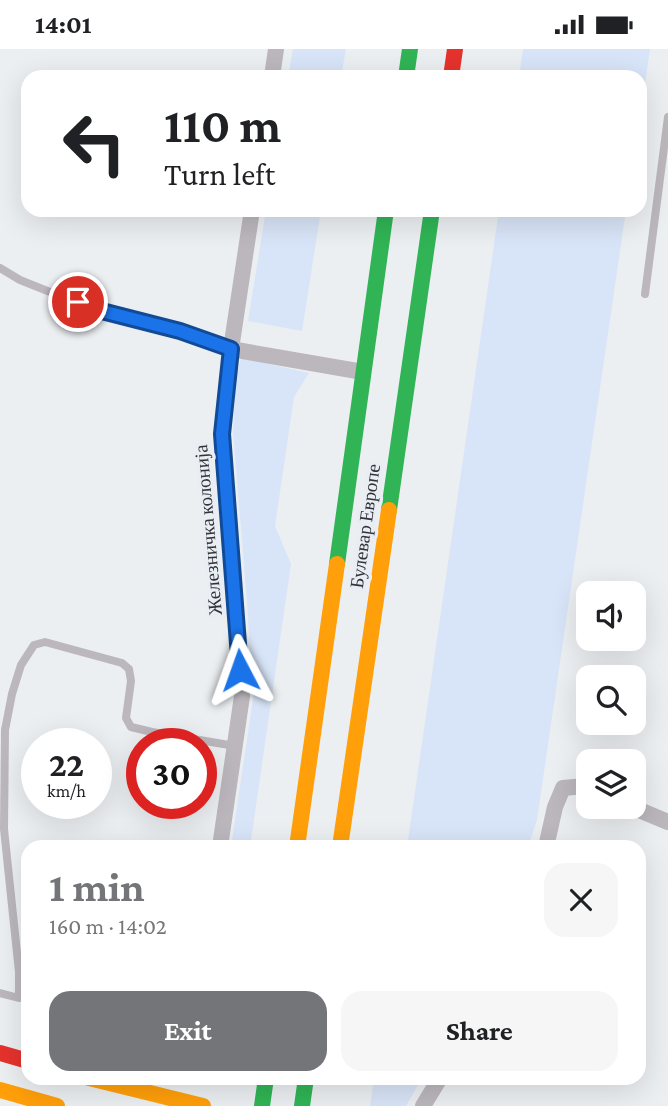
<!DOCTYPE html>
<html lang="en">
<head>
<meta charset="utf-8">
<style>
  :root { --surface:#fff; --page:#f6f6f6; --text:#202124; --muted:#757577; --accent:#737578 }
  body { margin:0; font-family:"Crimson Pro",serif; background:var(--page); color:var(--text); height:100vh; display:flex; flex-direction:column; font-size:26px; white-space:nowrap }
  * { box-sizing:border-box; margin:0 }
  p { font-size:23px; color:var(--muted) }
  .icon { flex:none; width:38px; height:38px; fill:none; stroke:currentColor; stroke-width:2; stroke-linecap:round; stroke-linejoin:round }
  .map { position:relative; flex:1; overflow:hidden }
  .panel { position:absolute; left:21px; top:791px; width:625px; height:245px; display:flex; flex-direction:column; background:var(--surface); border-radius:21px; box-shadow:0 7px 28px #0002 }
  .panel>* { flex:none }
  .banner { position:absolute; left:21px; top:21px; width:626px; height:147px; border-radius:21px; box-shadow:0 7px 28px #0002; background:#fff; color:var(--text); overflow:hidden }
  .controls { position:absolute; left:576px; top:532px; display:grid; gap:14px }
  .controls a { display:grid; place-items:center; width:70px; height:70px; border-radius:14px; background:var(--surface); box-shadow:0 7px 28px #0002; font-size:35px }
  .speed { position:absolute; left:21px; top:679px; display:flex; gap:14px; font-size:35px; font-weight:700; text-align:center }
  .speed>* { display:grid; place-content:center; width:91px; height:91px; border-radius:50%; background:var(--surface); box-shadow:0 7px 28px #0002; line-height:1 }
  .speed small { font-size:18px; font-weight:400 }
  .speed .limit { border:10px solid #d22; background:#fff; color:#111 }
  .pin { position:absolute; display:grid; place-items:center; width:60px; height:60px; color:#fff; margin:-30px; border:4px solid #fff; border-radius:50%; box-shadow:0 2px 7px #0007 }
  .me { position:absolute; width:77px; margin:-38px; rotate:356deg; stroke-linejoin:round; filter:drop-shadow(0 0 5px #0008) }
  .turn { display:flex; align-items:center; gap:24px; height:147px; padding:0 28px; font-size:32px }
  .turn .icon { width:91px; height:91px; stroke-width:2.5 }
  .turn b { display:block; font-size:49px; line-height:60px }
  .round { display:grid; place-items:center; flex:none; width:74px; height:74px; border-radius:21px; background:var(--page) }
  .overview { display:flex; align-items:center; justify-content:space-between; height:119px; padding:0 28px }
  h1 { font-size:42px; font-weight:700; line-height:52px; color:var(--accent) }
  .action { display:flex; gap:14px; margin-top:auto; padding:14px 28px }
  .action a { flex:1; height:80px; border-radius:21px; background:var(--accent); color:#fff; font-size:28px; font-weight:700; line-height:80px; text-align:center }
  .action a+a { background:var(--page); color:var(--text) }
  .status { display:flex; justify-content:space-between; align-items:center; height:49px; padding:0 35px; background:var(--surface); direction:ltr }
  .status svg { height:19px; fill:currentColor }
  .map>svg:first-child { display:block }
</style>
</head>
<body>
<div class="status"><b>14:01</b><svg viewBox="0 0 49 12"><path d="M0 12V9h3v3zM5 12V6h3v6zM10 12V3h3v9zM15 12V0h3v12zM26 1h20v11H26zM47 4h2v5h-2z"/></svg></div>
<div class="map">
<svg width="668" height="1057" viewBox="0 0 668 1057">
  <rect width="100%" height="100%" fill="#eceff2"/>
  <g fill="#d8e4f7">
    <path d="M293,0H346L341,28H288Z"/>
    <path d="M523,0H650L641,63L640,28H519Z"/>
    <path d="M266,161H321L302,282L248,272Z"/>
    <path d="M499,161H626L537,771L528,798H407Z"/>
    <path d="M241,309L309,324L294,348L275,477L291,515L250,798H231L253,650L247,553L233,383L236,328Z"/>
    <path d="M374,1029H422L406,1057H370Z"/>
  </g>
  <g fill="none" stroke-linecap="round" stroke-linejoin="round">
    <g stroke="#bbb7bd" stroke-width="8">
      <path d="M0,219L20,231L90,259"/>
      <path d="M645,245L668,68"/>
      <path d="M0,944L19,949V923L4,780L5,681L12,645L21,616L34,596L45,593L122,614L129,620L131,632L126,669L131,678L152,683L235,697"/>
    </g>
    <g stroke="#bbb7bd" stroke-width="16">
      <path d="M272,28L276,0"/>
      <path d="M90,259L180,282L231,300L363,323"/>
      <path d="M632,758L668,773"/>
      <path d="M220,798L242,647L222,385L231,300L252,161"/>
      <path d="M546,798L555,758L563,739L585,737L588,738"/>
      <path d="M423,1057L440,1029"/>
    </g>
    <g stroke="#30b455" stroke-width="16">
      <path d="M406,28L410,0"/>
      <path d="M389,461L432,161"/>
      <path d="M337,515L386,161"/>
      <path d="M262,1057L266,1029"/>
      <path d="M302,1057L306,1029"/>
    </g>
    <g stroke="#ff9f0a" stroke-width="16">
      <path d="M297,798L337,515"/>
      <path d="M340,798L389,461"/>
      <path d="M89,1029L203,1057"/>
      <path d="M0,1041L57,1057"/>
    </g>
    <g stroke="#e5322d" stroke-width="16">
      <path d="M451,28L455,0"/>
      <path d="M0,1004L28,1012"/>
    </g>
  </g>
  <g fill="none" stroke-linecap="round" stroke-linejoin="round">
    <defs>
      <path id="route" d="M78,253L90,259L180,282L231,300L222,385L240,621"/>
    </defs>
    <use href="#route" stroke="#114b97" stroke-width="18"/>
    <use href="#route" stroke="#1a73e8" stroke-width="12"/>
  </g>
  <g text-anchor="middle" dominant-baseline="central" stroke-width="7" stroke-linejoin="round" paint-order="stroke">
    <g font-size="19" fill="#323336" stroke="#e9eef5">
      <text transform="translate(365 477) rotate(-82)">Булевар Европе</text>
      <text transform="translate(208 481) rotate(-95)">Железничка колонија</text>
    </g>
  </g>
</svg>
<div class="controls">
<a><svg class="icon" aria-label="sound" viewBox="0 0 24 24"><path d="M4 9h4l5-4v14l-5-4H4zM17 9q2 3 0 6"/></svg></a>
<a><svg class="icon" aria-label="search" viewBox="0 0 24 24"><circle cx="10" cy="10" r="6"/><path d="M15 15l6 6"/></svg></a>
<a><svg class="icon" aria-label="layers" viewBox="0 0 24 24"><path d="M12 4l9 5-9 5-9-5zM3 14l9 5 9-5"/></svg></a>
</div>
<div class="speed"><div>22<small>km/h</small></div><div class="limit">30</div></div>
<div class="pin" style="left:78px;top:253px;background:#d93025"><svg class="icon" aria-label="arrive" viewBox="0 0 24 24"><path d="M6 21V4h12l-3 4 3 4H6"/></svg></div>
<svg class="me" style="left:240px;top:621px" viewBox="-20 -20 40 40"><path d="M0-17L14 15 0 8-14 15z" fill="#1a73e8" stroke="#fff" stroke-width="4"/></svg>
<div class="banner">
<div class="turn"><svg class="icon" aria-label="left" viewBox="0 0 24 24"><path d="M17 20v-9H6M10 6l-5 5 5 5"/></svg><div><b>110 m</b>Turn left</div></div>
</div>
<section class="panel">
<div class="overview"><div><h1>1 min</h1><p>160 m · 14:02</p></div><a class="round"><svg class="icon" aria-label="close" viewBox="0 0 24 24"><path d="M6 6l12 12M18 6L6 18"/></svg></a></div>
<div class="action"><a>Exit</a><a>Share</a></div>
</section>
</div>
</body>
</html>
